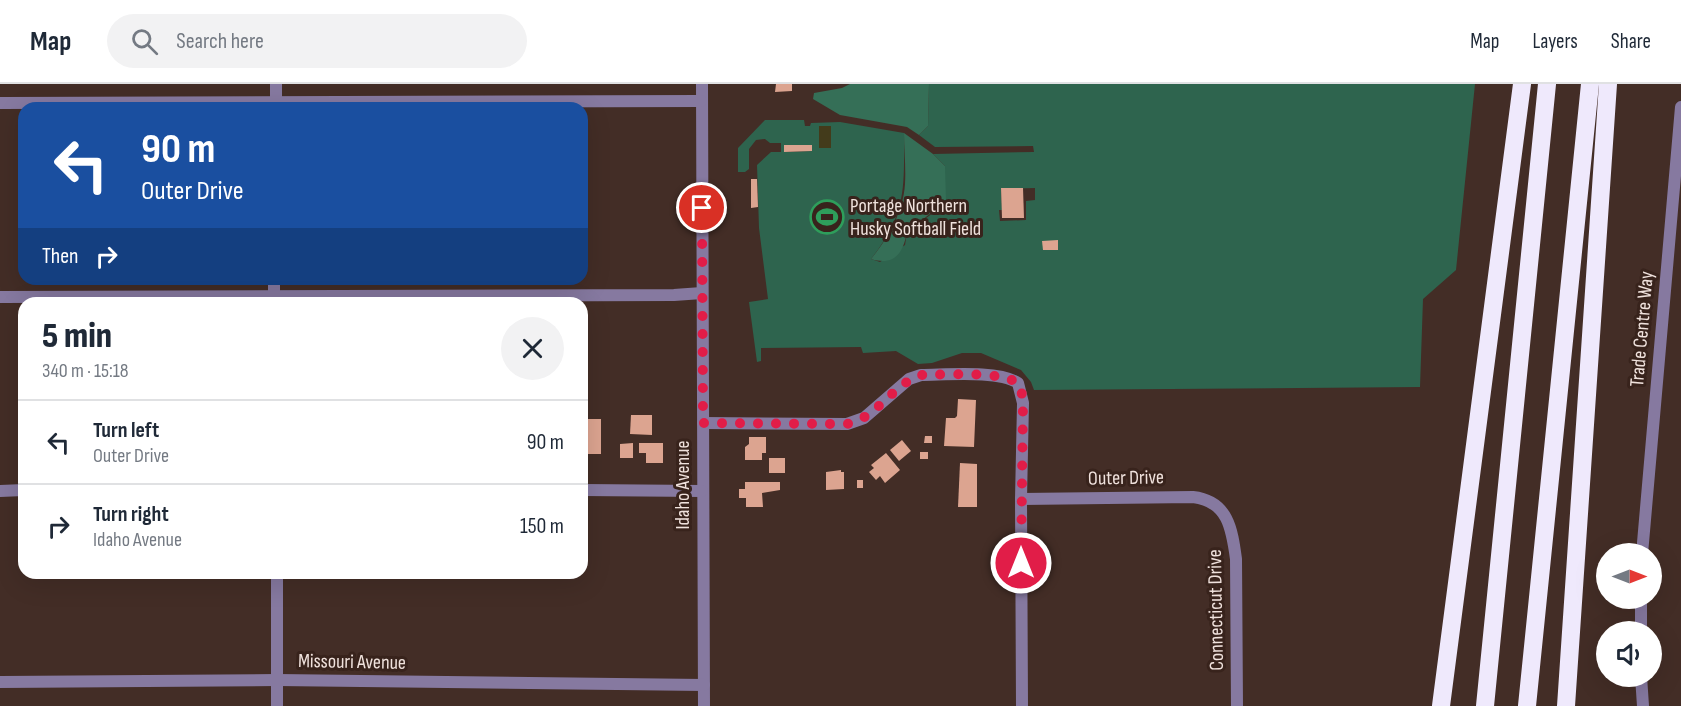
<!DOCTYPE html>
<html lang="en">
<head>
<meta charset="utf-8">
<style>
  :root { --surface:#fff; --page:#f2f2f3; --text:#1f2937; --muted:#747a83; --line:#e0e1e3 }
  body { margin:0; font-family:"Sofia Sans Condensed",sans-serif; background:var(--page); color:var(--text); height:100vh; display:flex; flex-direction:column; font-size:22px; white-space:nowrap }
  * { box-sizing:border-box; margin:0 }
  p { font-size:20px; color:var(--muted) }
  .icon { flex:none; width:33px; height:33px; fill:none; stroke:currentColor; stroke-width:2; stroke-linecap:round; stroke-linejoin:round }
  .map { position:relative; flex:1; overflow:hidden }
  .side { position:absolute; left:18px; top:213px; width:570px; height:282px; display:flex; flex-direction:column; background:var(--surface); border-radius:18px; box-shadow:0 6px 24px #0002 }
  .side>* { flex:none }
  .guide { position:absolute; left:18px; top:18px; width:570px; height:183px; border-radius:18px; box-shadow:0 6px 24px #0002; background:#1a4fa0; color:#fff; overflow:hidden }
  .needle { width:39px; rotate:90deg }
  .controls { position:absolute; left:1596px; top:459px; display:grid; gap:12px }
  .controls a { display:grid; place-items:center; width:66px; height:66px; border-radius:50%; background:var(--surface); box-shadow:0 6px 24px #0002; font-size:30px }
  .pin { position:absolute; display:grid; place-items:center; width:51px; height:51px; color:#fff; margin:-26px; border:3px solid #fff; border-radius:50%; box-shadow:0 2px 6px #0007 }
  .me { position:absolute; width:66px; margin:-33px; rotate:0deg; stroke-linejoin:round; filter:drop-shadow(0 0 4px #0008) }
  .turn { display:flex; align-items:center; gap:21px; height:126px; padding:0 24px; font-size:27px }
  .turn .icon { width:78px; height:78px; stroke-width:2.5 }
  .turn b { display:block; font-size:42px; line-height:51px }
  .then { display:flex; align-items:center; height:57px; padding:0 24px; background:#0003; gap:12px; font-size:22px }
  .round { display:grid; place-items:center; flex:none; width:63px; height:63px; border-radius:32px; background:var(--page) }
  .head { display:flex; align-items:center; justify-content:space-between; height:102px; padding:0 24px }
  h1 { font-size:36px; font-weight:800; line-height:45px }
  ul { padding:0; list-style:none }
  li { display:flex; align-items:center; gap:18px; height:84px; padding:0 24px; border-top:2px solid var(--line) }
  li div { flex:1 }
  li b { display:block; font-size:22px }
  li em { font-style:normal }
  header { display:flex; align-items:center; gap:36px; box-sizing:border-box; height:84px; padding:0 30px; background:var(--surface); border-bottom:2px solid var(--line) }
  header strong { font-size:28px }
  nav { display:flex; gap:33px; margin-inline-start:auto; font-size:21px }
  .search { width:420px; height:54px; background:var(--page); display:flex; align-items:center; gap:15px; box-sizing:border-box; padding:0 21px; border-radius:33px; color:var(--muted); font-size:22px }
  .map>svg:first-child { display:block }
</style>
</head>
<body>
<header>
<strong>Map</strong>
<div class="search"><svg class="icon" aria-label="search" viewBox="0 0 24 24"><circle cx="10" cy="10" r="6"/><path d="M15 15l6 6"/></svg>Search here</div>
<nav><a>Map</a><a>Layers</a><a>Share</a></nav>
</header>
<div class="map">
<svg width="1681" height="622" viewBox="0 0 1681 622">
  <rect width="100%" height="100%" fill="#432d26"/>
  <path fill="#2e644e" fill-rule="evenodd" d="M929,0H1475L1456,186L1423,215L1420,303L1034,306L1031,298L1021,286L981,269H962L932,279L918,280L896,267L863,269L861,263L761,264V277L757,278L749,218L768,215L759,144L757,81L771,68H781V59H770L765,55L756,56L749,65V85L745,88H738V64L765,36H804L805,42H810L811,39L840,38L904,49C904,104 907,129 871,175L880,178L905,161L907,148L933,129L945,82L933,70L1034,68L1033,62L935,63L919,51L928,42ZM784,61H812V67L784,68ZM1035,104V116L1026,117V136L1000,137L999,126H1002L1001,105Z"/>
  <g fill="#356f57">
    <path d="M850,0H929L928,42L919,51L907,43L840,31L813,15L814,9L842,4Z"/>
    <path d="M904,49L933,70L945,82L946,117L907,148C903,170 894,182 871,175C888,154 903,129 905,100C906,83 904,66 904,49Z"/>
  </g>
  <rect fill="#433b1b" x="819" y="42" width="12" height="22"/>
  <g fill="#dca490">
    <path d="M776,0H792V7L775,8Z"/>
    <path d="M784,61H812V67L784,68Z"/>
    <path d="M751,95H757L758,123L751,124Z"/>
    <path d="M1001,104H1023L1024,134H1002Z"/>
    <path d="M1058,156V166H1043L1042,157Z"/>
    <path d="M958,315L976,316L974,363L944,362L946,334H955L957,332Z"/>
    <path d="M631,331H652V351L630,350Z"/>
    <path d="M582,335H601V370H583Z"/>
    <path d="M925,352H932V359H924Z"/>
    <path d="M749,353H766V369H762V376H745V363L749,360Z"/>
    <path d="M902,356L911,367L899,377L890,366Z"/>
    <path d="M633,359V374H620V360Z"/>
    <path d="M639,359H663V379H646V369H639Z"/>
    <rect x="920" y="368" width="8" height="7"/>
    <path d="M886,369L900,386L885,399L880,392L876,396L869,388L874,384L871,381Z"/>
    <rect x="769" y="374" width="16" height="15"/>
    <path d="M960,379L977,380V423H958Z"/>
    <path d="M841,386V388H844V405L826,406V388Z"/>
    <rect x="857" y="396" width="6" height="8"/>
    <path d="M745,398H780V406L762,409L763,423H746V414H739V405H745Z"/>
  </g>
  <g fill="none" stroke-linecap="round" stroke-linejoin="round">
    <g stroke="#8679a0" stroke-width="12">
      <path d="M276,0V24"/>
      <path d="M702,0L704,622"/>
      <path d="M0,19L701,17"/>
      <path d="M0,213L674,211L702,209"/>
      <path d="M274,218V195"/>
      <path d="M703,339L847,340L864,334L909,295L921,291C946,291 998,286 1018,299L1023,319L1021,415L1022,622"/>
      <path d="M582,406L702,407"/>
      <path d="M0,407L24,406"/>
      <path d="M1021,415L1193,413C1228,417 1232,445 1236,475L1237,622"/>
      <path d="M1642,470L1681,23"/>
      <path d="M277,489V622"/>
      <path d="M1641,548V514"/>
      <path d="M1641,592L1643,622"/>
      <path d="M0,598L277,596L704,601"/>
    </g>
    <g stroke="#efe9fc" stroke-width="18">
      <path d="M1441,622L1522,0"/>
      <path d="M1485,622L1547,0"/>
      <path d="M1527,622L1590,0"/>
      <path d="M1566,622L1608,0"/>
    </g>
  </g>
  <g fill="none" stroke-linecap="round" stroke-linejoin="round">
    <path stroke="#e11d48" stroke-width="10" stroke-dasharray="0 18" d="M702,124L703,339L847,340C877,334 892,301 921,291C940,291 1008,286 1019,301C1022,306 1022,313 1023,319L1021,479"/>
  </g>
  <defs>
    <symbol id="stadium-ring" viewBox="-11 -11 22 22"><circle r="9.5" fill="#38231c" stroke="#2e9e5b" stroke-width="1.5"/><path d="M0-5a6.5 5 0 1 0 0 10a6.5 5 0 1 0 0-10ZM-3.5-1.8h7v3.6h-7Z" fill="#2e9e5b"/></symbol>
  </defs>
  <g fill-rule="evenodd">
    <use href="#stadium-ring" x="808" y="114" width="38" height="38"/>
  </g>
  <g text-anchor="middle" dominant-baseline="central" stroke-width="6" stroke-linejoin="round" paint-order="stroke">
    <g font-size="20" fill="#f0e2dd" stroke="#38231c" text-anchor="start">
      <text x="850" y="122">Portage Northern<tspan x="850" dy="23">Husky Softball Field</tspan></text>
    </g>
    <g font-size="20" fill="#f0e2dd" stroke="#38231c">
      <text transform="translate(1642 245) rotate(-85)">Trade Centre Way</text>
      <text transform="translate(1126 394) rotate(-1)">Outer Drive</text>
      <text transform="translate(683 401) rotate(-90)">Idaho Avenue</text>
      <text transform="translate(1216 526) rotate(-91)">Connecticut Drive</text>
      <text transform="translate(352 578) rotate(1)">Missouri Avenue</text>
    </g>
  </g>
</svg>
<div class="controls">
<a><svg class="needle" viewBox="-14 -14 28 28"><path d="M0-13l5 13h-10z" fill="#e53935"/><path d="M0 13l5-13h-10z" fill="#747a83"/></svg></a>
<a><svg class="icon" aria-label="sound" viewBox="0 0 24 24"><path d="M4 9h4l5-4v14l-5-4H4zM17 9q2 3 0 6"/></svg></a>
</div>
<div class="pin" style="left:702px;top:124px;background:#d93025"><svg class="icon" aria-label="arrive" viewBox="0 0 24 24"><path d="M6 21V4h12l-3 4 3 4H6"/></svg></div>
<svg class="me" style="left:1021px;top:479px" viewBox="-20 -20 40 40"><circle r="17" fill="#e11d48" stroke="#fff" stroke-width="3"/><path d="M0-11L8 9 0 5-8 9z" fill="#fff"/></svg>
<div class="guide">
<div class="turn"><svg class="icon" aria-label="left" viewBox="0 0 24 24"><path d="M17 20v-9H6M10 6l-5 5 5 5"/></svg><div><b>90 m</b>Outer Drive</div></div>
<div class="then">Then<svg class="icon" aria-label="right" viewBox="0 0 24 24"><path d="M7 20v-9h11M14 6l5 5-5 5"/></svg></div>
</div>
<section class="side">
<div class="head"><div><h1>5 min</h1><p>340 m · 15:18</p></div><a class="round"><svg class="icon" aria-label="close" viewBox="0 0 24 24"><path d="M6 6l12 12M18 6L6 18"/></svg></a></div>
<ul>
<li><svg class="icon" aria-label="left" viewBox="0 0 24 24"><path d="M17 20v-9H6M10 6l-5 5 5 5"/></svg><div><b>Turn left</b><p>Outer Drive</p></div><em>90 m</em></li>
<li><svg class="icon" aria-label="right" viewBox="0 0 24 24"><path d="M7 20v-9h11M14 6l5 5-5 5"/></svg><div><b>Turn right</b><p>Idaho Avenue</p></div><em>150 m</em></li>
</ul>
</section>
</div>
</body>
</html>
